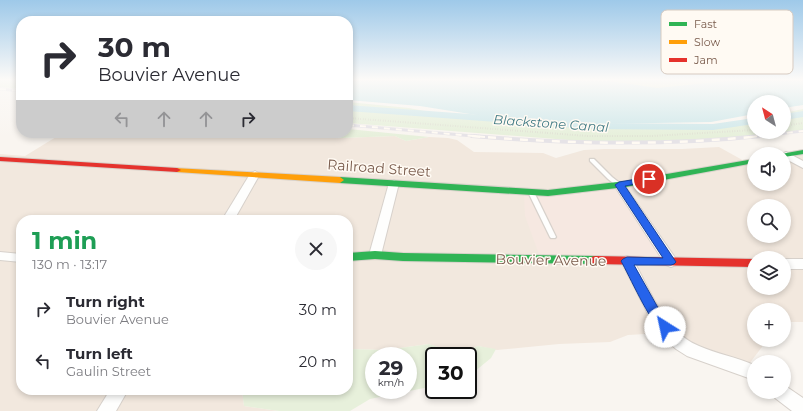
<!DOCTYPE html>
<html lang="en">
<head>
<meta charset="utf-8">
<style>
  :root { --surface:#fff; --page:#f7f7f7; --text:#2b2b33; --muted:#7c7c81 }
  body { margin:0; font-family:Montserrat,sans-serif; background:var(--page); color:var(--text); height:100vh; display:flex; flex-direction:column; font-size:15px; white-space:nowrap }
  * { box-sizing:border-box; margin:0 }
  p { font-size:13px; color:var(--muted) }
  .icon { flex:none; width:22px; height:22px; fill:none; stroke:currentColor; stroke-width:2; stroke-linecap:round; stroke-linejoin:round }
  .map { position:relative; flex:1; overflow:hidden }
  .panel { position:absolute; left:16px; top:215px; width:337px; height:180px; display:flex; flex-direction:column; background:var(--surface); border-radius:16px; box-shadow:0 2px 6px #0003 }
  .panel>* { flex:none }
  .hud { position:absolute; left:16px; top:16px; width:337px; height:122px; border-radius:16px; box-shadow:0 2px 6px #0003; background:#fff; color:var(--text); overflow:hidden }
  .needle { width:26px; rotate:324deg }
  .buttons { position:absolute; left:747px; top:95px; display:grid; gap:8px }
  .buttons a { display:grid; place-items:center; width:44px; height:44px; border-radius:50%; background:var(--surface); box-shadow:0 2px 6px #0003; font-size:20px }
  .speed { position:absolute; left:365px; top:347px; display:flex; gap:8px; font-size:20px; font-weight:700; text-align:center }
  .speed>* { display:grid; place-content:center; width:52px; height:52px; border-radius:50%; background:var(--surface); box-shadow:0 2px 6px #0003; line-height:1 }
  .speed small { font-size:10px; font-weight:400 }
  .speed .limit { border:2px solid #111; border-radius:6px; background:#fff; color:#111 }
  .pin { position:absolute; display:grid; place-items:center; width:34px; height:34px; color:#fff; margin:-17px; border:2px solid #fff; border-radius:50%; box-shadow:0 1px 4px #0007 }
  .me { position:absolute; width:44px; margin:-22px; rotate:325deg; stroke-linejoin:round; filter:drop-shadow(0 0 3px #0008) }
  .turn { display:flex; align-items:center; gap:14px; height:84px; padding:0 16px; font-size:18px }
  .turn .icon { width:52px; height:52px; stroke-width:2.5 }
  .turn b { display:block; font-size:28px; line-height:34px }
  .lanes { display:flex; align-items:center; height:38px; padding:0 16px; background:#0003; justify-content:center; gap:20px; direction:ltr }
  .lanes .off { opacity:.35 }
  .round { display:grid; place-items:center; flex:none; width:42px; height:42px; border-radius:21px; background:var(--page) }
  .head { display:flex; align-items:center; justify-content:space-between; height:68px; padding:0 16px }
  h1 { font-size:24px; font-weight:700; line-height:30px; color:#1e9e55 }
  ul { padding:0; list-style:none }
  li { display:flex; align-items:center; gap:12px; height:52px; padding:0 16px }
  li div { flex:1 }
  li b { display:block; font-size:15px }
  li em { font-style:normal }
  .map>svg:first-child { display:block }
</style>
</head>
<body>
<div class="map">
<svg width="803" height="411" viewBox="0 0 803 411">
  <rect width="100%" height="100%" fill="#f9f5f0"/>
  <path fill="#f2e8de" fill-rule="evenodd" d="M65,133H300L306,135L341,138L395,136L406,141L429,137L448,138L457,140L474,152L543,153L556,158L584,150L605,149H682L719,147L746,162L754,161V184H784V159L791,160L803,153V322H784V310H754V340H762L765,343L743,372L662,333L628,335L610,342L559,344L497,350L478,346L458,354L429,344L385,350L348,349V220H21V390H242L244,406L279,411H0V154L25,156L56,137ZM617,187L669,266L557,196L574,195ZM754,206H784V236H754ZM754,258H784V288H754Z"/>
  <path fill="#f6e8e1" d="M617,187L669,257L542,263L525,216L524,194L574,195Z"/>
  <g fill="#e7f0db" fill-rule="evenodd">
    <path d="M0,80H21V89L0,87Z"/>
    <path d="M607,80H763L644,91Z"/>
    <path d="M348,102L409,108L455,117L499,122L550,125H593L631,129H695L754,120V132H784V113L803,109V130L753,137L674,141H581L348,123Z"/>
    <path d="M348,129L429,137L406,141L395,136L341,138L306,135L300,133H348Z"/>
    <path d="M429,344L458,354L478,346L496,349L491,358L468,377V356H434V386L370,399L350,411H279L244,406L242,390H348V349L385,350ZM374,356H408V390H374Z"/>
  </g>
  <path fill="#d0e8ea" d="M348,80H566L610,81L657,88L737,80H803V105L784,108V102H754V114L711,122L599,124L501,119L420,106L348,100Z"/>
  <g fill="none" stroke-linecap="round" stroke-linejoin="round">
    <g fill="#d0e8ea" fill-rule="evenodd">
      <path d="M348,105L590,123L713,124L754,118V124L713,130L590,129L348,111Z"/>
      <path d="M803,111V117L784,120V114Z"/>
    </g>
    <defs>
      <g id="lane">
        <path d="M590,159H594L612,177L621,184L622,185L621,186H617L608,179L590,161Z"/>
        <path d="M531,190L534,192L556,237L555,238H551L550,237L528,192Z"/>
      </g>
      <g id="street">
        <path d="M786,152L803,161V168L784,158V154H782Z"/>
        <path d="M255,171L260,174L234,220H222L250,174Z"/>
        <path d="M394,180L399,183L381,255L379,258L375,259L371,258L369,255L389,183Z"/>
        <path d="M619,182L623,183L676,259L677,262L676,265L671,267L666,265L614,185Z"/>
        <path d="M0,252L21,254V262L0,260Z"/>
        <path d="M627,256L632,258C650,289 663,331 699,346C717,354 736,357 754,365V380L687,356L676,349L666,340L649,316L621,261L622,258Z"/>
        <rect x="784" y="259" width="19" height="10"/>
        <path d="M784,385L803,398V411H792L775,398L773,392H784Z"/>
        <path d="M110,390H128L116,411H97Z"/>
      </g>
      <g id="fast">
        <path d="M803,150V154L784,157V154H781Z"/>
        <path d="M754,159V163L626,187L548,196L340,183L336,180L340,177L548,190L626,181Z"/>
        <path d="M375,251L403,253L595,256L599,257L600,260L599,263L595,264L403,261L375,259L348,261V253Z"/>
      </g>
      <path id="slow" d="M174,168L340,177L344,180L340,183L177,172L173,170Z"/>
      <g id="jam">
        <path d="M0,157L177,168L181,170L177,172L0,161Z"/>
        <path d="M595,256L754,259V267L595,264L591,263L590,260L591,257Z"/>
      </g>
    </defs>
    <use href="#lane" stroke="#d7d1cb" stroke-width="2.5"/>
    <use href="#street" stroke="#d7d1cb" stroke-width="2"/>
    <use href="#fast" stroke="#d9d2cb" stroke-width="2"/>
    <use href="#slow" stroke="#d9d2cb" stroke-width="2"/>
    <use href="#jam" stroke="#d9d2cb" stroke-width="2"/>
    <g stroke="#dcd5d0" stroke-width="2" stroke-dasharray="0.5 2" stroke-linecap="butt">
      <path d="M12,80L21,82"/>
      <path d="M348,118L588,136H652L754,130"/>
      <path d="M784,126L803,123"/>
    </g>
    <use href="#lane" fill="#fefefd" fill-rule="evenodd"/>
    <use href="#street" fill="#fefefd" fill-rule="evenodd"/>
    <use href="#fast" fill="#30b455" fill-rule="evenodd"/>
    <use href="#slow" fill="#ff9f0a" fill-rule="evenodd"/>
    <use href="#jam" fill="#e5322d" fill-rule="evenodd"/>
    <defs>
      <g id="rail-far1">
        <path d="M0,89L21,91"/>
        <path d="M348,125L485,137"/>
        <path d="M751,137L803,131"/>
      </g>
      <path id="rail" d="M472,136C569,144 664,146 761,136"/>
    </defs>
    <use href="#rail-far1" stroke="#e6e3e7" stroke-width="3"/>
    <use href="#rail" stroke="#e6e3e7" stroke-width="4"/>
    <use href="#rail-far1" stroke="#fffaf3" stroke-width="2" stroke-dasharray="6" stroke-linecap="butt"/>
    <use href="#rail" stroke="#fffaf3" stroke-width="2.5" stroke-dasharray="8" stroke-linecap="butt"/>
  </g>
  <linearGradient id="sky" x2="0" y2="1"><stop stop-color="#9ec9e9"/><stop offset="0.58" stop-color="#fcfaf8"/><stop offset="1" stop-color="#fcfaf8" stop-opacity="0"/></linearGradient>
  <rect width="803" height="137" fill="url(#sky)"/>
  <path fill="#2563eb" stroke="#184099" d="M649,177L653,179L652,181L625,186L676,262L674,264L671,265H634L661,313L671,327L669,330C666,331 663,332 661,330C650,322 629,275 621,261L623,259L627,257L663,258L615,185L619,182Z"/>
  <g text-anchor="middle" dominant-baseline="central" stroke-width="3" stroke-linejoin="round" paint-order="stroke">
    <g font-size="13" font-style="italic" fill="#437c86" stroke="#fffaf3">
      <text transform="translate(551 123) rotate(4)">Blackstone Canal</text>
    </g>
    <g font-size="14" fill="#7a5c4d" stroke="#fffaf3">
      <text transform="translate(379 168) rotate(4)">Railroad Street</text>
      <text transform="translate(551 260) rotate(1)">Bouvier Avenue</text>
    </g>
  </g>
  <rect x="661" y="10" width="132" height="64" rx="6" fill="#fffaf3" stroke="#d7cbc1" stroke-width="1"/>
  <rect x="669" y="22" width="18" height="4" fill="#30b455"/>
  <rect x="669" y="40" width="18" height="4" fill="#ff9f0a"/>
  <rect x="669" y="58" width="18" height="4" fill="#e5322d"/>
  <g font-size="11" fill="#7a5c4d">
    <text x="694" y="28">Fast</text>
    <text x="694" y="46">Slow</text>
    <text x="694" y="64">Jam</text>
  </g>
</svg>
<div class="buttons">
<a><svg class="needle" viewBox="-14 -14 28 28"><path d="M0-13l5 13h-10z" fill="#e53935"/><path d="M0 13l5-13h-10z" fill="#7c7c81"/></svg></a>
<a><svg class="icon" aria-label="sound" viewBox="0 0 24 24"><path d="M4 9h4l5-4v14l-5-4H4zM17 9q2 3 0 6"/></svg></a>
<a><svg class="icon" aria-label="search" viewBox="0 0 24 24"><circle cx="10" cy="10" r="6"/><path d="M15 15l6 6"/></svg></a>
<a><svg class="icon" aria-label="layers" viewBox="0 0 24 24"><path d="M12 4l9 5-9 5-9-5zM3 14l9 5 9-5"/></svg></a>
<a>+</a>
<a>−</a>
</div>
<div class="speed"><div>29<small>km/h</small></div><div class="limit">30</div></div>
<div class="pin" style="left:649px;top:179px;background:#d93025"><svg class="icon" aria-label="arrive" viewBox="0 0 24 24"><path d="M6 21V4h12l-3 4 3 4H6"/></svg></div>
<svg class="me" style="left:665px;top:327px" viewBox="-20 -20 40 40"><circle r="19" fill="#fff"/><path d="M0-13L10 11 0 6-10 11z" fill="#2563eb"/></svg>
<div class="hud">
<div class="turn"><svg class="icon" aria-label="right" viewBox="0 0 24 24"><path d="M7 20v-9h11M14 6l5 5-5 5"/></svg><div><b>30 m</b>Bouvier Avenue</div></div>
<div class="lanes"><svg class="icon off" aria-label="left" viewBox="0 0 24 24"><path d="M17 20v-9H6M10 6l-5 5 5 5"/></svg><svg class="icon off" aria-label="ahead" viewBox="0 0 24 24"><path d="M12 20V5M6 11l6-6 6 6"/></svg><svg class="icon off" aria-label="ahead" viewBox="0 0 24 24"><path d="M12 20V5M6 11l6-6 6 6"/></svg><svg class="icon" aria-label="right" viewBox="0 0 24 24"><path d="M7 20v-9h11M14 6l5 5-5 5"/></svg></div>
</div>
<section class="panel">
<div class="head"><div><h1>1 min</h1><p>130 m · 13:17</p></div><a class="round"><svg class="icon" aria-label="close" viewBox="0 0 24 24"><path d="M6 6l12 12M18 6L6 18"/></svg></a></div>
<ul>
<li><svg class="icon" aria-label="right" viewBox="0 0 24 24"><path d="M7 20v-9h11M14 6l5 5-5 5"/></svg><div><b>Turn right</b><p>Bouvier Avenue</p></div><em>30 m</em></li>
<li><svg class="icon" aria-label="left" viewBox="0 0 24 24"><path d="M17 20v-9H6M10 6l-5 5 5 5"/></svg><div><b>Turn left</b><p>Gaulin Street</p></div><em>20 m</em></li>
</ul>
</section>
</div>
</body>
</html>
